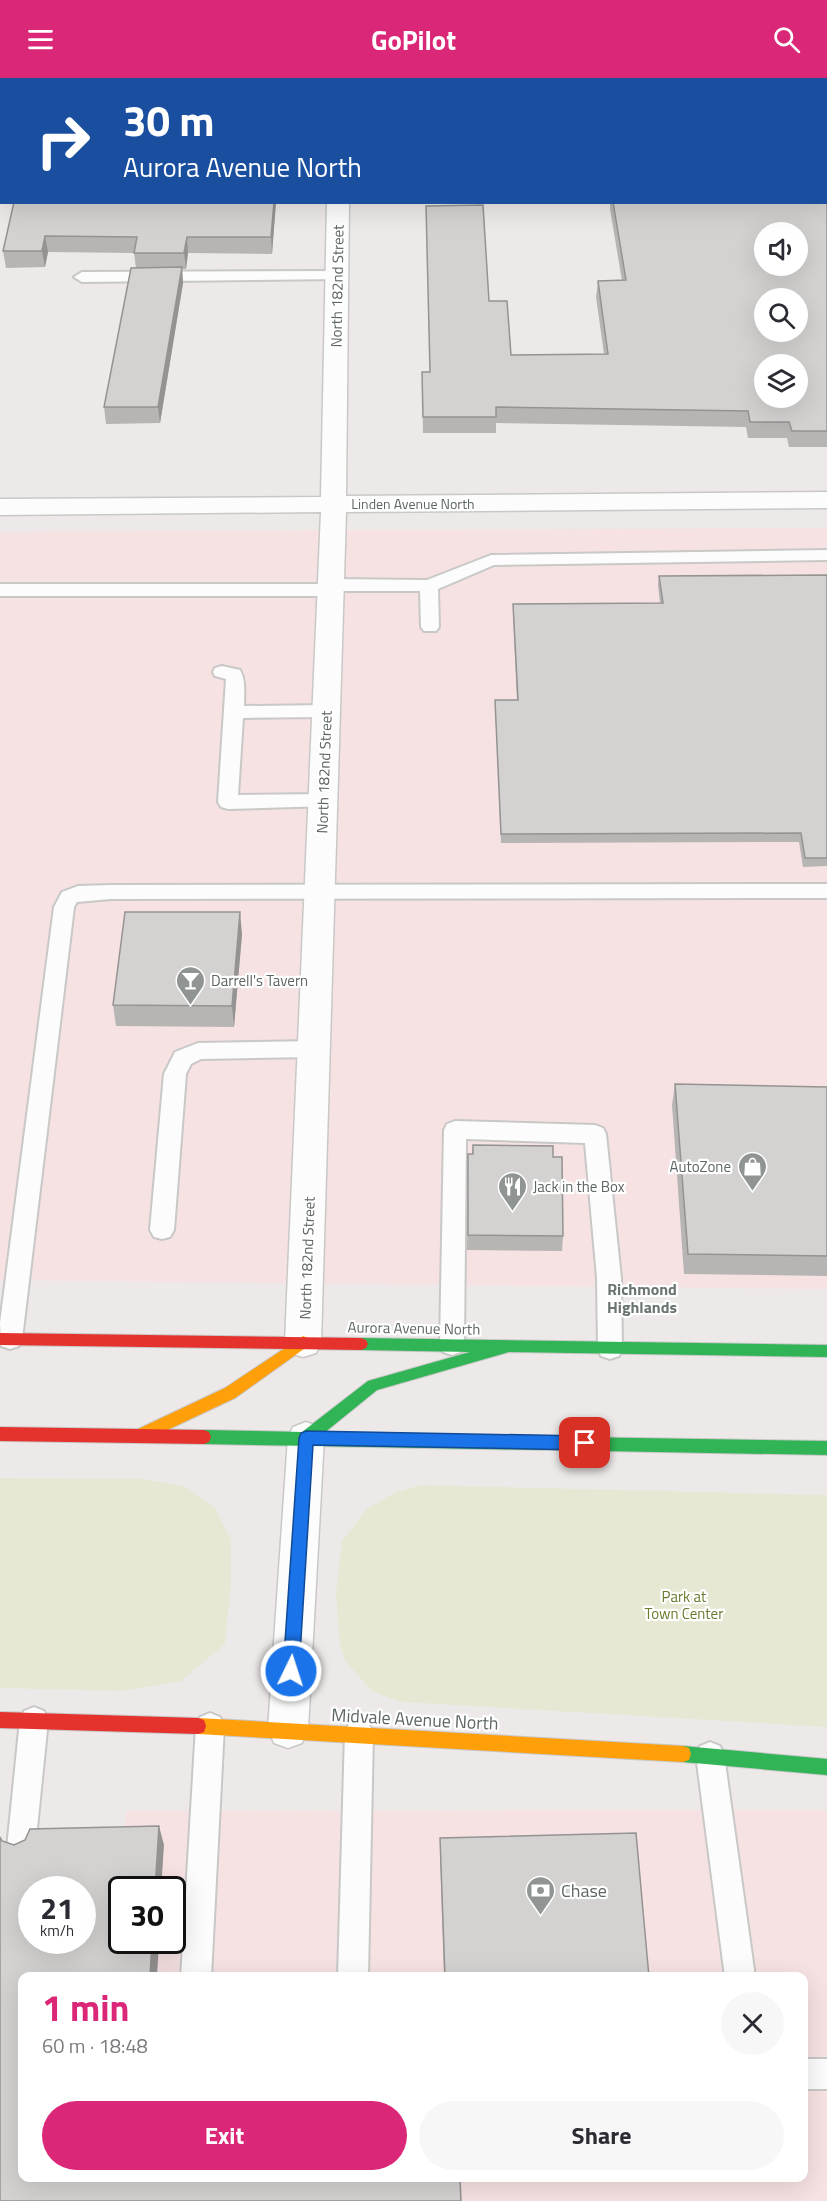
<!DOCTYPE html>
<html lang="en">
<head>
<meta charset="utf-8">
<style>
  :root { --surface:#fff; --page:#f7f7f7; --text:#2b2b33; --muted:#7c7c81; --accent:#db2777 }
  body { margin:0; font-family:"Titillium Web",sans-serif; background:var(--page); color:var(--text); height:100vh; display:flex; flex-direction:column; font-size:22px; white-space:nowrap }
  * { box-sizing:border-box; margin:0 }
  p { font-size:20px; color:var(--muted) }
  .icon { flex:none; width:33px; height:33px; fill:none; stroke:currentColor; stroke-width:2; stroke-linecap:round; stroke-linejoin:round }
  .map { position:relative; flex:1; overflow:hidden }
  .panel { position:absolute; left:18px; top:1894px; width:790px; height:210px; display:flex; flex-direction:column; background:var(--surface); border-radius:12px; box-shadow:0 6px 24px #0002 }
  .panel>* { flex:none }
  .banner { position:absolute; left:0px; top:0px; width:828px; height:126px; box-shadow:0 6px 24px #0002; background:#1a4fa0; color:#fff; overflow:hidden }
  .fabs { position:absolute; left:754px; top:144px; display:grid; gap:12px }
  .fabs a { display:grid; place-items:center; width:54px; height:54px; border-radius:50%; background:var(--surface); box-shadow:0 6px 24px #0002; font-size:30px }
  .speed { position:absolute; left:18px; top:1798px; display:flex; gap:12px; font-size:30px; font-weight:700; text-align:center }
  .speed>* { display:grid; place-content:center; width:78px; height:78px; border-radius:50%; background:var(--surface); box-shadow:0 6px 24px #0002; line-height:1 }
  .speed small { font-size:15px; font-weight:400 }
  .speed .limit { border:3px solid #111; border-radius:9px; background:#fff; color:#111 }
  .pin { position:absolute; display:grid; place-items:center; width:51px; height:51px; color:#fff; margin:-26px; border-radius:12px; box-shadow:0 3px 9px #0006 }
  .me { position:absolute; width:66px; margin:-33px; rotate:4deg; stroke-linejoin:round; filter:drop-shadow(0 0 4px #0008) }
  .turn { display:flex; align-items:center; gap:21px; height:126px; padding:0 24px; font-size:27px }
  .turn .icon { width:78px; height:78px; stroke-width:2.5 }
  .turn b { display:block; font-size:42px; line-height:51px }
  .round { display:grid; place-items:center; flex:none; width:63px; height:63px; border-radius:32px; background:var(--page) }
  .head { display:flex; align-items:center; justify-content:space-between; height:102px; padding:0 24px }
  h1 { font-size:36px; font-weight:700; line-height:45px; color:var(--accent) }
  .action { display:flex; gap:12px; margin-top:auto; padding:12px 24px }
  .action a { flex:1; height:69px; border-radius:36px; background:var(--accent); color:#fff; font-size:24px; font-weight:700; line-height:69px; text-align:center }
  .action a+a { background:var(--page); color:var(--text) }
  header { display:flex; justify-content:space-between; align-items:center; height:78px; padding:0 24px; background:var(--accent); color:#fff; font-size:27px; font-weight:700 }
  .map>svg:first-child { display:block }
</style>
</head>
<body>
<header><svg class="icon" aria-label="menu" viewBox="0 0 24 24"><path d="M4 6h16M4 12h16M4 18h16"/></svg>GoPilot<svg class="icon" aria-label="search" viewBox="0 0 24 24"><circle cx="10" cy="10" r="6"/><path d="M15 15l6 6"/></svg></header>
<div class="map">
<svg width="827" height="2123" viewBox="0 0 827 2123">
  <rect width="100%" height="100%" fill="#eee9e9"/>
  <g fill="#f7e2e3" fill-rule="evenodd">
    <path d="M827,450V1211L0,1202V454Z"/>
    <path d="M827,1732V2123H94L96,2100H804V1899H112L126,1733ZM122,1812H172V1863H122Z"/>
  </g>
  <g fill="#e6e8d4">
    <path d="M0,1400L142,1401L184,1408L215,1430L231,1462V1505L225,1566L181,1603L123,1613L0,1610Z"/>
    <path d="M420,1407L827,1417V1649L403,1624L373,1614L345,1583L340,1566L336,1515L342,1463L367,1431L394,1415Z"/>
  </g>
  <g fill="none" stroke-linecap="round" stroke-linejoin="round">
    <defs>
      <g id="lane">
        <rect x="163" y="0" width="14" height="2"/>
        <path d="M337,193L345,198L342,201L82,204L74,199L82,194Z"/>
        <path d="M827,472V482L494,487L438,511L439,549L436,553H424L421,549L420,513H340L331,518H0V506H323L332,501L427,502L491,477Z"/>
        <path d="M222,588L240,592C246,603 244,615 244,628L326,627L333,629L335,633L333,637L326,639L243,640L238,717L323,716L330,718L333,723L330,728L228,731L221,729L218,724L226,601L215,598L213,594L215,590Z"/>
        <path d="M827,806V820L111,821L77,824L74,829L22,1261L19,1268L10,1271L1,1268L0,1245L54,829L62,814L78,808L111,807Z"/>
        <path d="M314,963L322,965L325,971L322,977L314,979L201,981L191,986L186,996L174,1152L170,1159L162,1161L154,1159L150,1152L164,996L175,974L198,965Z"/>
        <path d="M455,1043L595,1047L603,1050L606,1056L621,1200L622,1271L619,1278L610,1281L601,1278L598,1271L597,1200L585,1065L466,1061L464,1267L461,1274L452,1277L443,1274L440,1267L444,1052L447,1046Z"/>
        <path d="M34,1629L44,1633L48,1642L35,1770L31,1780L21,1784L11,1780L7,1770L20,1642L24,1633Z"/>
        <path d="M210,1635L220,1639L224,1648L211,1899H181L196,1648L200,1639Z"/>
        <path d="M359,1642L369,1646L373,1655L368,1899H338L345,1655L349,1646Z"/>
        <path d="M710,1664L720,1668L724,1677L755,1899H725L696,1677L700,1668Z"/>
        <rect x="804" y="1981" width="23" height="30"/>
      </g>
      <g id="street">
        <rect x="328" y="0" width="20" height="2"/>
        <path d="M327,124H349L346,418L827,414V430L346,434L321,1264L316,1275L303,1279L290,1275L285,1264L321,434L0,437V421L321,419Z"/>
        <path d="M306,1344L319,1349L324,1360L308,1651L302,1665L288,1670L274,1665L268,1651L288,1360L293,1349Z"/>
      </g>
      <g id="fast">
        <path d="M361,1260L827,1267V1279L509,1274L377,1312L324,1355L827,1363V1377L204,1366L199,1364L197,1359L199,1354L204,1352L302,1354L368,1303L470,1274L361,1272L356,1270L354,1266L356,1262Z"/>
        <path d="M683,1668L827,1681V1697L683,1684L677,1682L675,1676L677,1670Z"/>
      </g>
      <g id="slow">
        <path d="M303,1258L308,1260L310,1264L308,1268L235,1320L146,1362L141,1364L136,1362L134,1357L136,1352L225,1310Z"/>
        <path d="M198,1640L683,1668L689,1670L691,1676L689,1682L683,1684L198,1656L192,1654L190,1648L192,1642Z"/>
      </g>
      <g id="jam">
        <path d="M0,1255L361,1260L366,1262L368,1266L366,1270L361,1272L0,1267Z"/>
        <path d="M0,1349L204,1352L209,1354L211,1359L209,1364L204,1366L0,1363Z"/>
        <path d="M0,1634L198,1640L204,1642L206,1648L204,1654L198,1656L0,1650Z"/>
      </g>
    </defs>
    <use href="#lane" stroke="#c8c8c7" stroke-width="4"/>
    <use href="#street" stroke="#c8c8c7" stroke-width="3"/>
    <use href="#fast" stroke="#c8c8c8" stroke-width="2"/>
    <use href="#slow" stroke="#c8c8c8" stroke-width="2"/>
    <use href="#jam" stroke="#c8c8c8" stroke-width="2"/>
    <use href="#lane" fill="#fcfcfc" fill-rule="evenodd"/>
    <use href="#street" fill="#fcfcfc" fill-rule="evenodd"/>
    <use href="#fast" fill="#30b455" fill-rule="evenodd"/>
    <use href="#slow" fill="#ff9f0a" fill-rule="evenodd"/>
    <use href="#jam" fill="#e5322d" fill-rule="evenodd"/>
  </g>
  <g fill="#b6b5b4">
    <rect x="212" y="0" width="66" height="2"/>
    <path d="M491,0H827V369H789L787,360H748L746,349L496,345V355H423L422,294H430L426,128L489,223L511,277L604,276L596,219L598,203H622L610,131V124H826V2H491Z"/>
    <path d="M14,124H276L272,176L188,175L186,191H182L183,205L160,345L106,346L104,329L136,190L134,175L48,174L45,189L6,190L3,173Z"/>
    <path d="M827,497V788L803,789L799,764L501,765L495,622H517L513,535V526L660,525L658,507L659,498Z"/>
    <path d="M242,856L234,949L116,948L113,927Z"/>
    <path d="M675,1006L827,1009V1198L684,1196L672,1027Z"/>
    <path d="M473,1067L553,1079L563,1158L562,1173L467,1172L468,1092L472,1076Z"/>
    <path d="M440,1760L649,1899H444L440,1775Z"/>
  </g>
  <g fill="#949392">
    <path d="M0,49H2V66L0,67Z"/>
    <path d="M274,124H276L272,176L271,159Z"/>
    <path d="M45,158L48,174L45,189L42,173Z"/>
    <path d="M187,159L188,175L186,191L184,175Z"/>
    <path d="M182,189L183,205L160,345L158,329Z"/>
    <path d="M240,834L242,856L234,949L232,928Z"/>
    <path d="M159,1748L164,1767L161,1812H155Z"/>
    <path d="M152,1863H159L157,1899H150Z"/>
  </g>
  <g fill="#d4d2d1" stroke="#949392" stroke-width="1.5" fill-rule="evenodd">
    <path d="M0,0H14V2H2V49H0Z"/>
    <path d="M493,0H827V353H792L789,344H750L748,333L496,329V339H423L422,294H430L426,128L483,127L489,223H507L511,277L608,276L598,203L626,202L613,124H826V2H493ZM765,154H798V188H765ZM765,220H798V254H765ZM765,286H798V320H765Z"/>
    <path d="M14,124H274L271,159H187L184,175H134L137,159L45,158L42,173H3Z"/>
    <path d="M182,189L158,329H104L131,190Z"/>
    <path d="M827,497V780H805L801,755L501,756L495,622H518L513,526L663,525L659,498Z"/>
    <path d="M125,834H240L232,928L113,927Z"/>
    <path d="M675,1006L827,1009V1178L688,1176Z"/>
    <path d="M473,1067L553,1068V1079H562L563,1158L468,1157V1076H473Z"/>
    <path d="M159,1748L155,1812H122V1863H152L150,1899H22V2100H460L461,2123H0V1759L2,1763L14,1767L25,1762L30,1751ZM32,1812H82V1863H32Z"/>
    <path d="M636,1755L649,1899H445L440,1760Z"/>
  </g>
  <path fill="#1a73e8" stroke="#114b97" stroke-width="1.5" d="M306,1353L585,1358L590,1360L592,1365L590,1370L585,1372L313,1367L299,1593L296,1598L291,1601L285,1598L283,1593L299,1360L301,1355Z"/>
  <defs>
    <symbol id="bar-pin" viewBox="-11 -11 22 30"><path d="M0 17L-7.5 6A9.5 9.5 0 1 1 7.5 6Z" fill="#909493" stroke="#fff"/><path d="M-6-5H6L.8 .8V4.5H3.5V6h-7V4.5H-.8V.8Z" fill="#fff"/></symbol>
    <symbol id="shop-pin" viewBox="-11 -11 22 30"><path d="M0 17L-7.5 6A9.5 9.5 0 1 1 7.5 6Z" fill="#909493" stroke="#fff"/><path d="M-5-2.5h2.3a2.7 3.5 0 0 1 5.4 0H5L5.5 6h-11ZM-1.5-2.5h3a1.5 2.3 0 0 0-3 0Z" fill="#fff"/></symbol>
    <symbol id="restaurant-pin" viewBox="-11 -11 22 30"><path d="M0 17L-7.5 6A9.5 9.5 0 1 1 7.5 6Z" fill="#909493" stroke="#fff"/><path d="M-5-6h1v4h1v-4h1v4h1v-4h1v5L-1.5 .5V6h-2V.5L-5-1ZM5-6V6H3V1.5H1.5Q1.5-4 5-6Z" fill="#fff"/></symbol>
    <symbol id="bank-pin" viewBox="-11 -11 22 30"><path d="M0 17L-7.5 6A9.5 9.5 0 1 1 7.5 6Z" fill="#909493" stroke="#fff"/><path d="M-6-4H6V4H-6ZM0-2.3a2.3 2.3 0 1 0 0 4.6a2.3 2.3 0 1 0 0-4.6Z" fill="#fff"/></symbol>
  </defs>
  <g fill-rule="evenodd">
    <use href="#bar-pin" x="174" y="886" width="33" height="45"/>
    <use href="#shop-pin" x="736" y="1072" width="33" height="45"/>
    <use href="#restaurant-pin" x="496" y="1092" width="33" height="45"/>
    <use href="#bank-pin" x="524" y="1796" width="33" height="45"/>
  </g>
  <g text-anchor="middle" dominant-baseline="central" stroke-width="4.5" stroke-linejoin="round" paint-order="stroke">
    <g font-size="14" fill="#5e6765" stroke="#fff">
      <text x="413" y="425">Linden Avenue North</text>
    </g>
    <g font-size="15" fill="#5e6765" stroke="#fff">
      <text transform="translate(337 208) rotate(-89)">North 182nd Street</text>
      <text transform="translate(324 694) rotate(-88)">North 182nd Street</text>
      <text transform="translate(307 1180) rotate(-88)">North 182nd Street</text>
      <text transform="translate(414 1250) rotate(1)">Aurora Avenue North</text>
    </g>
    <g font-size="15" fill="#5e6765" stroke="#fff" text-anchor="start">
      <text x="211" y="902">Darrell's Tavern</text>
      <text x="731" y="1088" text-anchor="end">AutoZone</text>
      <text x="533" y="1108">Jack in the Box</text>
    </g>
    <g font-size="15" fill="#697b30" stroke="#fff">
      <text x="684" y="1518">Park at<tspan x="684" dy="17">Town Center</tspan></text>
    </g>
    <g font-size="16" font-weight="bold" fill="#6a7471" stroke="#fff">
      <text x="642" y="1211">Richmond<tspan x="642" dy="18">Highlands</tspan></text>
    </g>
    <g font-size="18" fill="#5e6765" stroke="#fff">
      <text transform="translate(415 1641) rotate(3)">Midvale Avenue North</text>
    </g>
    <g font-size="18" fill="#5e6765" stroke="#fff" text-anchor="start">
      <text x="561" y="1812">Chase</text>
    </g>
  </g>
</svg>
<div class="fabs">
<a><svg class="icon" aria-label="sound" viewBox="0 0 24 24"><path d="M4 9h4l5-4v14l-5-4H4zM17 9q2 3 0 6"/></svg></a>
<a><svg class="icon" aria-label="search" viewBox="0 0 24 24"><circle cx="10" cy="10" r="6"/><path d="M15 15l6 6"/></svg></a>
<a><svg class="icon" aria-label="layers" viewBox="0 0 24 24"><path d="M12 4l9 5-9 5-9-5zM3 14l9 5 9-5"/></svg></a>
</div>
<div class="speed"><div>21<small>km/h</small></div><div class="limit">30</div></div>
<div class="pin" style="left:585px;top:1365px;background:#d93025"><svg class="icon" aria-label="arrive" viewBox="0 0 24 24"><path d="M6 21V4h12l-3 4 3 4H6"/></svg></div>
<svg class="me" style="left:291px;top:1593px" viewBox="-20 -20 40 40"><circle r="17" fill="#1a73e8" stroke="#fff" stroke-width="3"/><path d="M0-11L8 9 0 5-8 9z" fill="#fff"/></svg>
<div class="banner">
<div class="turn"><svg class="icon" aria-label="right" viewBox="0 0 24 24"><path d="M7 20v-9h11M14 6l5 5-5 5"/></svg><div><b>30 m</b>Aurora Avenue North</div></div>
</div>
<section class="panel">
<div class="head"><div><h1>1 min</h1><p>60 m · 18:48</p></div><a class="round"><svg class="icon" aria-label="close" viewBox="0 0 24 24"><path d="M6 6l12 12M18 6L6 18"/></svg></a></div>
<div class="action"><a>Exit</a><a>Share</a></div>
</section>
</div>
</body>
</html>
